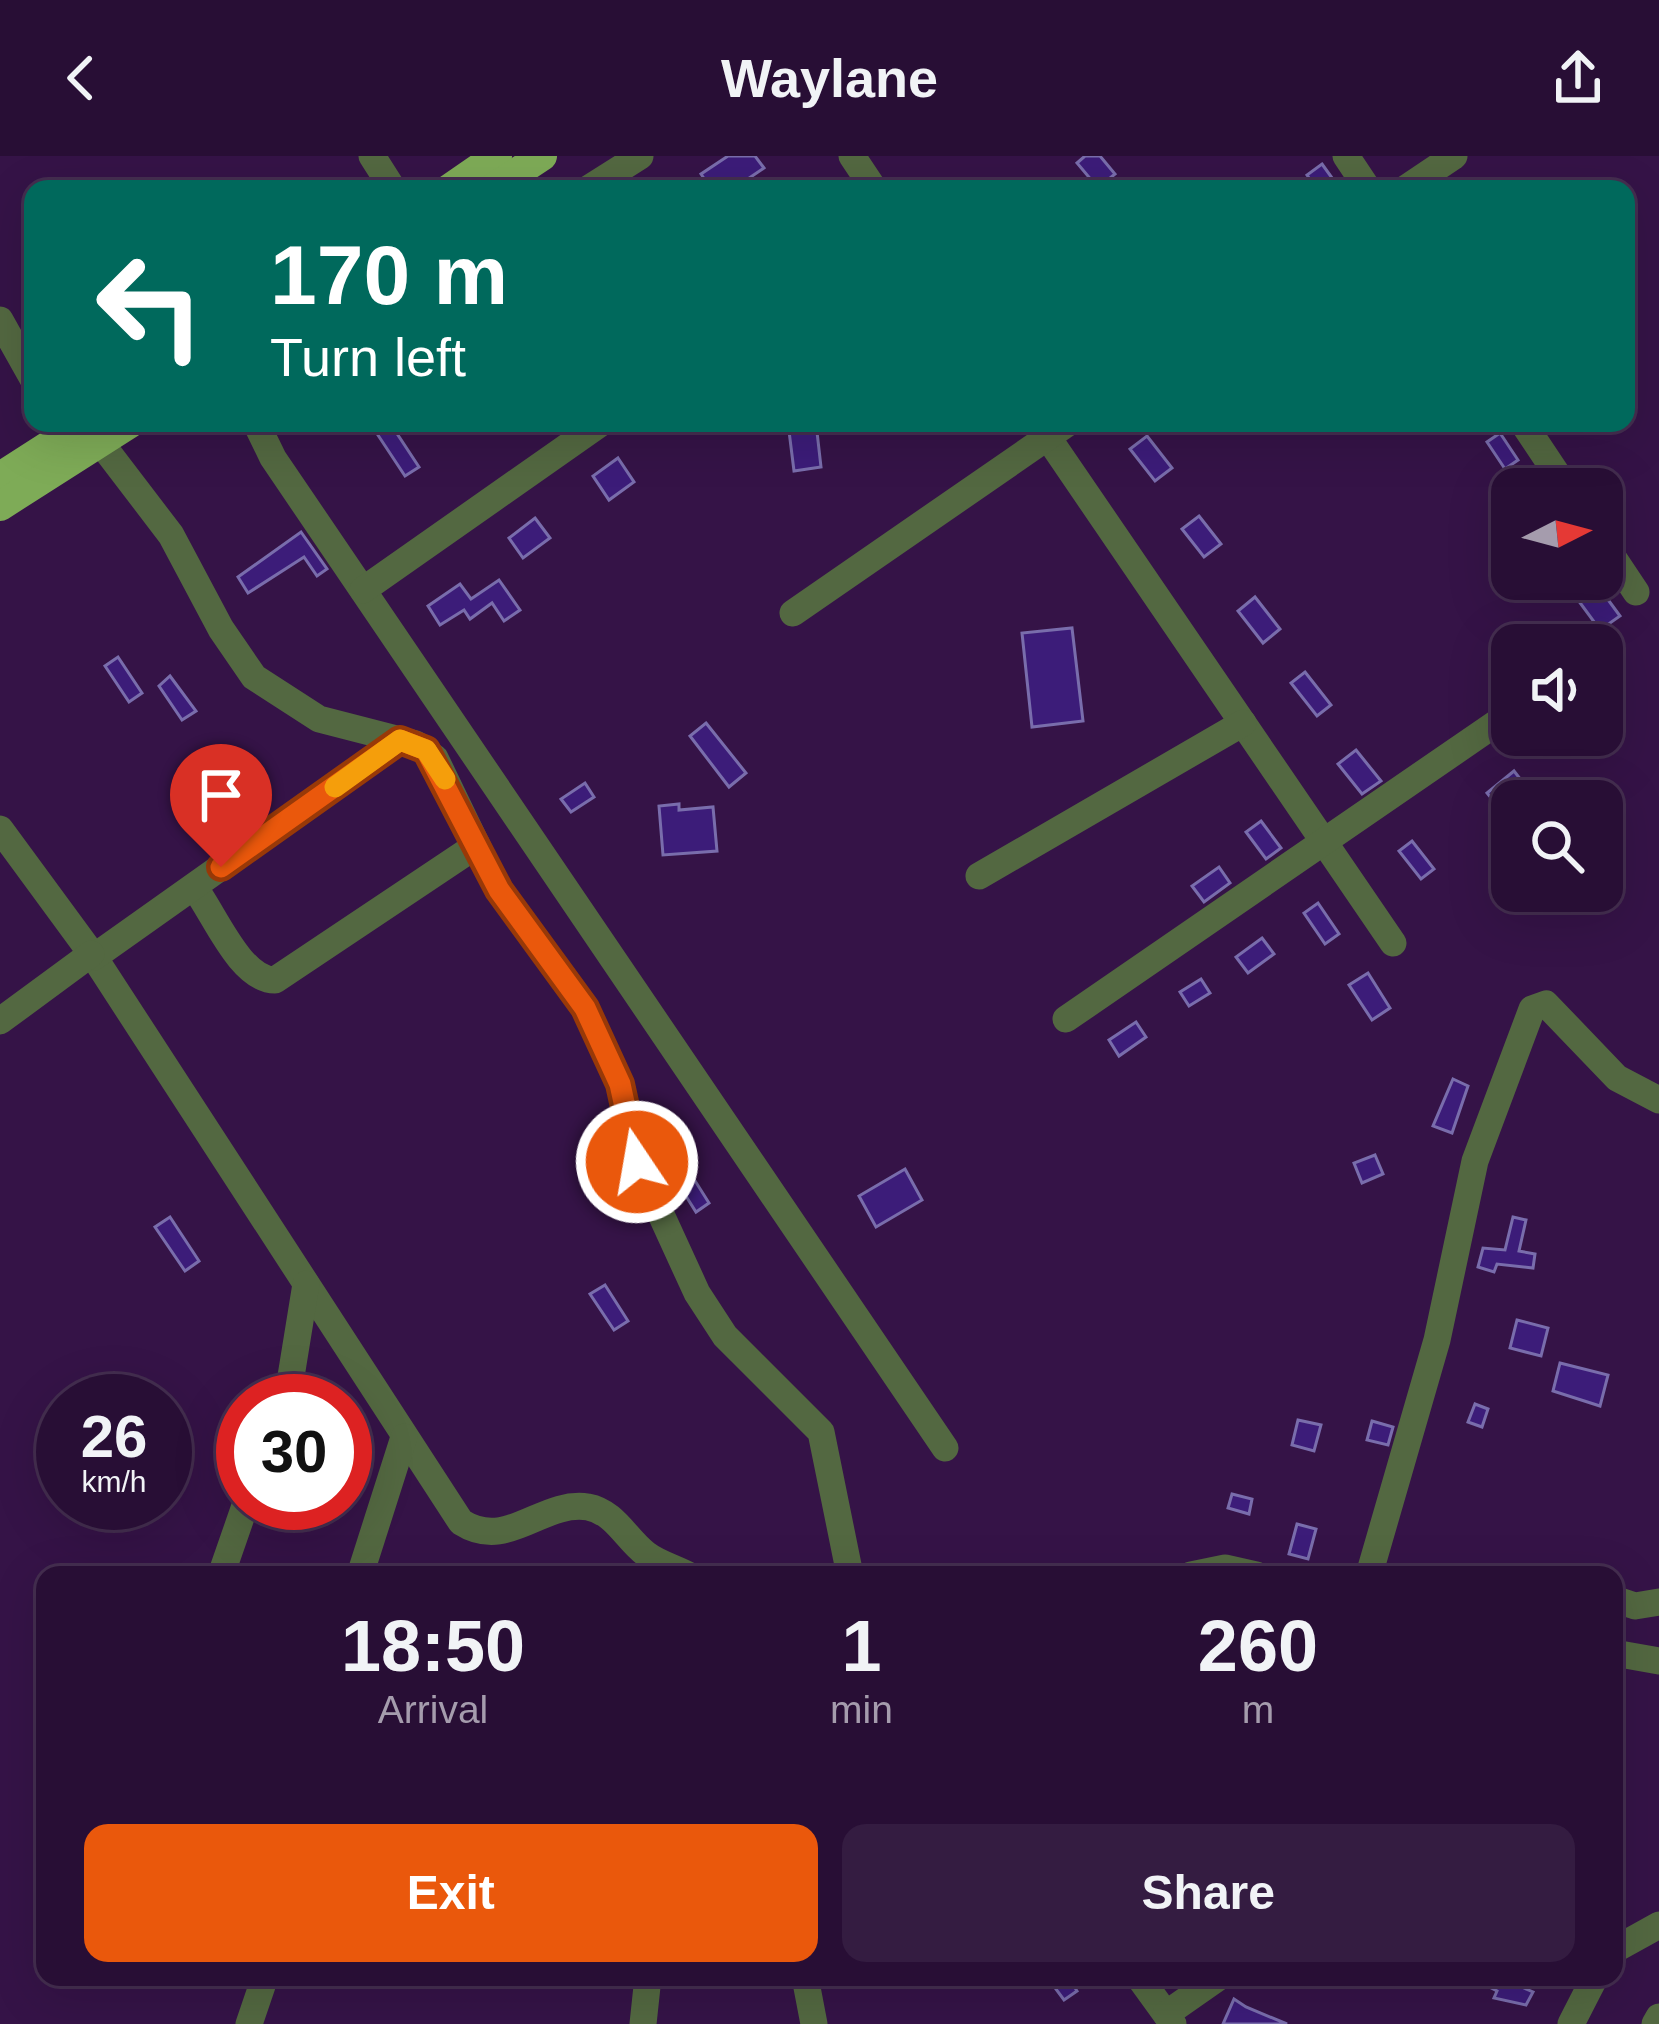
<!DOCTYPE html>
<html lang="en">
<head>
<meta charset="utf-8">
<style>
  :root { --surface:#280e35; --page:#341c41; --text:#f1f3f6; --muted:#a59cad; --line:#442e50; --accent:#ea580c }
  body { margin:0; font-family:Helvetica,sans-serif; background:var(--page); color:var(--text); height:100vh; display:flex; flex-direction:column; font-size:45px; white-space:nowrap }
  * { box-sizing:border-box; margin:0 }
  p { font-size:39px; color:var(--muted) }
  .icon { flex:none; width:66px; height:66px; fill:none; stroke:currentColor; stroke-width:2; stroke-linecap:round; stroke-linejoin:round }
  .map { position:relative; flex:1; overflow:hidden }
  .side { position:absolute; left:36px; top:1410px; width:1587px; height:420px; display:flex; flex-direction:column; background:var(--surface); border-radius:24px; box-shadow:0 12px 48px #0002,0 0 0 3px var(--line) }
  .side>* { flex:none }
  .hud { position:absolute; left:24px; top:24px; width:1611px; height:252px; border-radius:24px; box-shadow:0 12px 48px #0002,0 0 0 3px var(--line); background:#00695c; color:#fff; overflow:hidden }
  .needle { width:78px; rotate:84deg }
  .buttons { position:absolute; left:1491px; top:312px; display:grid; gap:24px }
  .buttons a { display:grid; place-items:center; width:132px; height:132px; border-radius:24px; background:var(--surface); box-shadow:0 12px 48px #0002,0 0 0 3px var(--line); font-size:60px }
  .speed { position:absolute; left:36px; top:1218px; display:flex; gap:24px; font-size:60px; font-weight:700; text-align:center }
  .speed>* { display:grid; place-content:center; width:156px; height:156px; border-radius:50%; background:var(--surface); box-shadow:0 12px 48px #0002,0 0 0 3px var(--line); line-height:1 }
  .speed small { font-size:30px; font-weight:400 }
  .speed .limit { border:18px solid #d22; background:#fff; color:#111 }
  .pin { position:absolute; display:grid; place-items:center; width:102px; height:102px; color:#fff; margin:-123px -51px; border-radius:50% 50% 50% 0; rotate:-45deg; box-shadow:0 0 12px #0007 }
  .pin .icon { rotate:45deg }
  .me { position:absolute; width:132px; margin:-66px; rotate:348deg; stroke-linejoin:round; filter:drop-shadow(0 0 9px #0008) }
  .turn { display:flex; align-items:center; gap:42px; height:252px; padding:0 48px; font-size:54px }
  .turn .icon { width:156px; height:156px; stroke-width:2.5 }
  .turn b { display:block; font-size:84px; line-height:102px }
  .eta { display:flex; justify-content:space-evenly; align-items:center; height:204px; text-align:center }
  .eta b { font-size:72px; font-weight:800; line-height:84px }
  .primary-button { display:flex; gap:24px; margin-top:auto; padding:24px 48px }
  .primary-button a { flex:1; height:138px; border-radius:24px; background:var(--accent); color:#fff; font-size:48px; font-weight:800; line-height:138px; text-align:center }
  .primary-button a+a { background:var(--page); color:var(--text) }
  header { display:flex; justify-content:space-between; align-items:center; height:156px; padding:0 48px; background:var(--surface); font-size:54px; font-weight:800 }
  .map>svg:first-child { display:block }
</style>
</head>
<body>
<header><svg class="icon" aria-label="back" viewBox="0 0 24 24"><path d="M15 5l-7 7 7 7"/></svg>Waylane<svg class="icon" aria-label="share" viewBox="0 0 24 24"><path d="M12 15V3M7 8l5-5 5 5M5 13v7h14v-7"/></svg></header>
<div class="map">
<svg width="1659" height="1868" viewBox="0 0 1659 1868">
  <rect width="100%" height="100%" fill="#351347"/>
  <g fill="#3c1c79" stroke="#796dac" stroke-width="3">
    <path d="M728,0H755L764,12L733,33H711L701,18Z"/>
    <path d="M1085,0H1100L1115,18L1098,32L1077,7Z"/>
    <path d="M1322,8L1340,33H1317L1307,19Z"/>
    <path d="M370,267H408L396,276L419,311L405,320Z"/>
    <path d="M788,267H816L821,311L794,315Z"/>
    <path d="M1500,277L1518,304L1505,313L1487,286Z"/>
    <path d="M1147,280L1172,312L1155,325L1130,293Z"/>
    <path d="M618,302L634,326L609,344L593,320Z"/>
    <path d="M1199,360L1221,388L1204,401L1182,373Z"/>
    <path d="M535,362L550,382L523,402L509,382Z"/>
    <path d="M301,376L327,413L317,420L304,401L248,437L238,421Z"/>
    <path d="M499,424L520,454L504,465L492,447L470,463L464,454L440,469L428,450L460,428L471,443Z"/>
    <path d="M1598,430L1620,460L1600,474L1578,444Z"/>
    <path d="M1255,441L1280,473L1263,487L1238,455Z"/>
    <path d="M1072,472L1083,565L1032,571L1022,477Z"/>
    <path d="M118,501L142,537L129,546L105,510Z"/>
    <path d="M1305,516L1331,549L1317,560L1291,527Z"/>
    <path d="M170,520L196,555L182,564L159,530Z"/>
    <path d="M706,567L746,617L729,631L690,580Z"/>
    <path d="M1356,594L1381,625L1362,638L1338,608Z"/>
    <path d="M1514,615L1531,637L1512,645L1504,658L1487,637Z"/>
    <path d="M585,627L594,641L571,656L561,643Z"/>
    <path d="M679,648V654L713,651L717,695L663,699L659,650Z"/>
    <path d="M1261,665L1281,692L1266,703L1246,676Z"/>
    <path d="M1412,685L1434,713L1421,723L1399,695Z"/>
    <path d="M1219,711L1230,727L1204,746L1192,730Z"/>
    <path d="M1318,747L1339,778L1325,788L1304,757Z"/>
    <path d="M1262,782L1274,798L1248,817L1236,801Z"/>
    <path d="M1368,817L1390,852L1372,864L1349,829Z"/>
    <path d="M1201,823L1210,837L1189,850L1180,836Z"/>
    <path d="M1136,866L1146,881L1119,900L1109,884Z"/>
    <path d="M1453,923L1468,930L1452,977L1433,970Z"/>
    <path d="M1375,999L1383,1018L1362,1027L1354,1007Z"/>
    <path d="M905,1013L922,1044L876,1071L859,1040Z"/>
    <path d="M692,1020L709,1047L696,1056L679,1029Z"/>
    <path d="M170,1061L199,1105L185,1115L155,1071Z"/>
    <path d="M1513,1061L1526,1064L1519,1095L1535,1098L1533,1112L1497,1108L1494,1116L1478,1111L1483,1092L1505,1094Z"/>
    <path d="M605,1129L628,1165L614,1174L590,1138Z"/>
    <path d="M1517,1164L1548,1172L1541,1200L1510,1192Z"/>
    <path d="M1560,1207L1608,1219L1600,1250L1553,1235Z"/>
    <path d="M1475,1248L1488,1253L1482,1271L1468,1266Z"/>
    <path d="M1298,1264L1321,1269L1314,1295L1292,1289Z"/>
    <path d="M1372,1265L1393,1271L1388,1289L1367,1284Z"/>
    <path d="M1232,1338L1252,1343L1249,1358L1228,1352Z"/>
    <path d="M1297,1368L1316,1373L1308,1403L1289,1398Z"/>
    <path d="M1047,1821H1068L1077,1835L1064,1844Z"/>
    <path d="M1499,1821L1533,1836L1526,1849L1494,1842L1497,1835L1474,1823Z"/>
    <path d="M1234,1843L1246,1851L1287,1868H1223Z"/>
  </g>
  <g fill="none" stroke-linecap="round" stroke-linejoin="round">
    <g stroke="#536841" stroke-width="27">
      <path d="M372,0L393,33"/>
      <path d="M852,0L874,33"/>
      <path d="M1346,0L1368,33"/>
      <path d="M588,33L640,0"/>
      <path d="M1405,33L1454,0"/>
      <path d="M0,164L33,223"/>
      <path d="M256,267L273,302L945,1292"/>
      <path d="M1038,267L1393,787"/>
      <path d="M1523,267L1567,333"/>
      <path d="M100,286L171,379L221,473L254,521L319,563L416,588L435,602L499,735L585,852L620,928L637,1006L697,1137L725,1180L821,1276L850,1419"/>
      <path d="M1602,385L1636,436"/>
      <path d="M363,434L601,267"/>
      <path d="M793,457L1068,267"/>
      <path d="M0,673L94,801L461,1366C508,1396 541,1344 588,1351C615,1356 626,1383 646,1398C657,1407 675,1412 688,1419"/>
      <path d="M979,720L1243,567"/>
      <path d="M194,731C214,757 240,824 275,824L477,689"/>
      <path d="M94,801L400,584"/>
      <path d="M1066,863L1508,559"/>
      <path d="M0,865L91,798"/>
      <path d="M287,1245L306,1128"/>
      <path d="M221,1419L246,1347"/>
      <path d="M360,1419L404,1281"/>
      <path d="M1191,1419L1225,1412L1256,1419"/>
      <path d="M1369,1419L1437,1184L1475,1005L1532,853L1546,848L1617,922L1659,944"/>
      <path d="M1614,1443L1635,1450L1659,1446"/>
      <path d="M1614,1497L1659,1505"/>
      <path d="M1614,1794L1659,1769"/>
      <path d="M805,1821L814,1868"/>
      <path d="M1139,1821L1173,1868"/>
      <path d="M1166,1858L1219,1821"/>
      <path d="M249,1868L265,1821"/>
      <path d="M643,1868L648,1821"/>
      <path d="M1571,1868L1595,1821"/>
      <path d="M1655,1868L1659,1861"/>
    </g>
    <g stroke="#7eab57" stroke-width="30">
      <path d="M449,33L497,0"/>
      <path d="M492,33L542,0"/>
      <path d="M0,321L84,267"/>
      <path d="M0,350L130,267"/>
    </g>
  </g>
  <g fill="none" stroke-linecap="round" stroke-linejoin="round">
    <defs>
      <path id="route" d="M221,711L400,584L426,594L499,734L585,852L620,928L637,1006"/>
    </defs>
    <use href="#route" stroke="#983908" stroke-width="30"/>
    <use href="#route" stroke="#ea580c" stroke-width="21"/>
    <path stroke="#f59e0b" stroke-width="21" d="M335,631L400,584L426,594L445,623"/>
  </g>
</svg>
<div class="buttons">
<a><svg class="needle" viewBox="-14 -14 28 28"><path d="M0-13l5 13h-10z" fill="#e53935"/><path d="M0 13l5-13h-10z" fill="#a59cad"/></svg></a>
<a><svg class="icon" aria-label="sound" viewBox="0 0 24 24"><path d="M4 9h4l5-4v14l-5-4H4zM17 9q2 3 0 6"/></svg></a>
<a><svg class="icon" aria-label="search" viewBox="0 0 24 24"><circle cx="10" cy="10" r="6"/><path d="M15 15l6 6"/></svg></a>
</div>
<div class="speed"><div>26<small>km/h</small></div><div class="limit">30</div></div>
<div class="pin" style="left:221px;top:711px;background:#d93025"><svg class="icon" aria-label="arrive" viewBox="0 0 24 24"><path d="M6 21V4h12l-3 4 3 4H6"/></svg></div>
<svg class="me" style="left:637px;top:1006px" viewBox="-20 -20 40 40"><circle r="17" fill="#ea580c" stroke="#fff" stroke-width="3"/><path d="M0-11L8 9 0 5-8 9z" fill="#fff"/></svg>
<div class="hud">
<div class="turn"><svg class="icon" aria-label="left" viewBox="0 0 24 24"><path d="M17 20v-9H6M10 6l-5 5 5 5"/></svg><div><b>170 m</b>Turn left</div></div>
</div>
<section class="side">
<div class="eta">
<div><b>18:50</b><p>Arrival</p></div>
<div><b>1</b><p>min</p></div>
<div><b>260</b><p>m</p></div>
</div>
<div class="primary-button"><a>Exit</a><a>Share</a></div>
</section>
</div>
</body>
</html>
